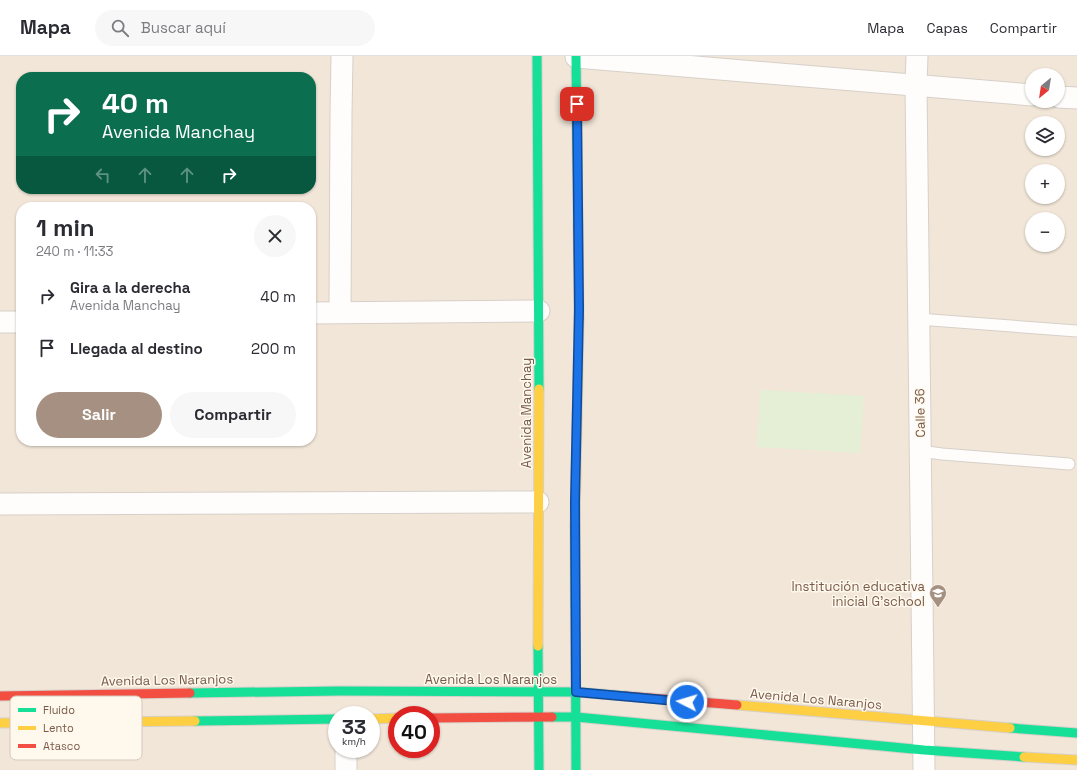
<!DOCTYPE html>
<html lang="es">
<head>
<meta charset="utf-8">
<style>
  :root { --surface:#fff; --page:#f7f7f7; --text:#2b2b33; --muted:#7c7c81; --line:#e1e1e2; --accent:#a59082 }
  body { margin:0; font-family:"Space Grotesk",sans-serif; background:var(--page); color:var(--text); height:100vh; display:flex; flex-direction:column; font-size:15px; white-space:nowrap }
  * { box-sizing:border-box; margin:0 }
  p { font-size:13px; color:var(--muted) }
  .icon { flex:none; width:22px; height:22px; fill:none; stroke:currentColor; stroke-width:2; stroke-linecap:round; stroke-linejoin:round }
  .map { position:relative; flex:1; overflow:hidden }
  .side { position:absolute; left:16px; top:146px; width:300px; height:244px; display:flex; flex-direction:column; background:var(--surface); border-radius:16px; box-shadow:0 1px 3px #0004 }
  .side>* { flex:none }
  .guide { position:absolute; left:16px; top:16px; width:300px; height:122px; border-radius:16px; box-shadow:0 1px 3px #0004; background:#0b6e4f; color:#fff; overflow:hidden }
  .needle { width:26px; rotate:210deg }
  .buttons { position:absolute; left:1025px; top:12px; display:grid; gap:8px }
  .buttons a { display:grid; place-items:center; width:40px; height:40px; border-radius:50%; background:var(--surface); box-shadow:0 1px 3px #0004; font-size:20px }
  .speed { position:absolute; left:328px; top:650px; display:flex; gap:8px; font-size:20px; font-weight:700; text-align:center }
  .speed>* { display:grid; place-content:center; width:52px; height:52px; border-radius:50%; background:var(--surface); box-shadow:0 1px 3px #0004; line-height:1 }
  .speed small { font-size:10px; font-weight:400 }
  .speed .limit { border:6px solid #d22; background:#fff; color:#111 }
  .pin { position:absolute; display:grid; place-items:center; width:34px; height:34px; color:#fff; margin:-17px; border-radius:8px; box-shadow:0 2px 6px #0006 }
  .me { position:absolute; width:44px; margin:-22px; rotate:275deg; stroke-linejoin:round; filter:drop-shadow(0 0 3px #0008) }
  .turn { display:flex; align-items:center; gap:14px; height:84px; padding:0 20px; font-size:18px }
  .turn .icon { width:52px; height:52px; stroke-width:2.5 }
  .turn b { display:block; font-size:28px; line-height:34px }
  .lanes { display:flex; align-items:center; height:38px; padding:0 20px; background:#0003; justify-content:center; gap:20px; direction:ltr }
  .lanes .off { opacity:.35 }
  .round { display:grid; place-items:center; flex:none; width:42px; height:42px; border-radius:21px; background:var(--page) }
  .headline { display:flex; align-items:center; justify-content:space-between; height:68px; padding:0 20px }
  h1 { font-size:24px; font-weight:800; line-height:30px }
  .button { display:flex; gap:8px; margin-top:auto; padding:8px 20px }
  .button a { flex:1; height:46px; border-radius:24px; background:var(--accent); color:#fff; font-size:16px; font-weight:800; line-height:46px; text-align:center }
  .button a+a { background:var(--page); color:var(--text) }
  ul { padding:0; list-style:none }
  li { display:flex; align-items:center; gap:12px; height:52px; padding:0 20px }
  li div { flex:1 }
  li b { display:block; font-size:15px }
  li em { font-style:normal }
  header { display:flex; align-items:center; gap:24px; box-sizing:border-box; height:56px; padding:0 20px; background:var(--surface); border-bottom:1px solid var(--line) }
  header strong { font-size:19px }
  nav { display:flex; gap:22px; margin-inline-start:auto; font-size:14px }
  .search { width:280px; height:36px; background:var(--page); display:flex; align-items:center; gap:10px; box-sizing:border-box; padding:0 14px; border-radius:22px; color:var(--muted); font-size:15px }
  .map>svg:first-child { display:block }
</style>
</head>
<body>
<header>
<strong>Mapa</strong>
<div class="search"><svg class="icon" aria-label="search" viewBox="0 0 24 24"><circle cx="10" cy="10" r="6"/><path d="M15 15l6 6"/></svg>Buscar aquí</div>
<nav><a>Mapa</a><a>Capas</a><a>Compartir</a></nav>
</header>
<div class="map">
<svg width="1077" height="714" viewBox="0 0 1077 714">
  <rect width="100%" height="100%" fill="#f8f3eb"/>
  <path fill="#f1e6d8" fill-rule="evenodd" d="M0,0H1077V714H0ZM1032,19H1058V45H1032ZM21,21H311V133H21ZM1032,67H1058V93H1032ZM1032,115H1058V141H1032ZM21,151H311V385H21ZM1032,163H1058V189H1032ZM337,659H371V693H337ZM397,659H431V693H397Z"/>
  <path fill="#e4efd5" d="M760,334L864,340L860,397L757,391Z"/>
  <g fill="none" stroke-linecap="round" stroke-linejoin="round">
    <defs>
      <g id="lane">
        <path d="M918,263L1077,275"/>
        <path d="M920,395L942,398L1069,408"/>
      </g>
      <g id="street">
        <path d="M917,0L916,29L924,714"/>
        <path d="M576,1L1032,39"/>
        <path d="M1058,41L1077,42"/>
        <path d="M340,256L341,58L342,0"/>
        <path d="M311,257L539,255"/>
        <path d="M0,266H21"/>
        <path d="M0,448L538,446"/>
        <path d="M346,693V714"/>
      </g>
      <g id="fast">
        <path d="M537,0L539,333"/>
        <path d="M576,0L578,169"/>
        <path d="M575,470L576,714"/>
        <path d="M538,590L539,714"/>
        <path d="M190,637L340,635L576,636L626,640"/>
        <path d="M552,661H576L924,694L1024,701"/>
        <path d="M195,665L337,663"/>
        <path d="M1010,672L1077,677"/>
      </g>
      <g id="slow">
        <path d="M575,470L579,263"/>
        <path d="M538,590L539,333"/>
        <path d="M737,649L1010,672"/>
        <path d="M371,663L397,662"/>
        <path d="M0,667L195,665"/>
        <path d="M1024,701L1077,704"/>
      </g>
      <g id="jam">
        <path d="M578,169L579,263"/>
        <path d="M0,640L190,637"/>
        <path d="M626,640L737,649"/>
        <path d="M431,662L552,661"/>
      </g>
    </defs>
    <use href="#lane" stroke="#d7d0c9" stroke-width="13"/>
    <use href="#street" stroke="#d7d0c9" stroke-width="23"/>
    <use href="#fast" stroke="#d7cfc8" stroke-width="11"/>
    <use href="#slow" stroke="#d7cfc8" stroke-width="11"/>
    <use href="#jam" stroke="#d7cfc8" stroke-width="11"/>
    <use href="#lane" stroke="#fefdfc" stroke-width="11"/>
    <use href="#street" stroke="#fefdfc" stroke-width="21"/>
    <use href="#fast" stroke="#16e098" stroke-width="9"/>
    <use href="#slow" stroke="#ffcf43" stroke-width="9"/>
    <use href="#jam" stroke="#f24e42" stroke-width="9"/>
  </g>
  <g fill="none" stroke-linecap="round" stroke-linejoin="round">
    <defs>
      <path id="route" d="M577,48L579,253L575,445L576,636L687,646"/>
    </defs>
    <use href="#route" stroke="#114b97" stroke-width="10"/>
    <use href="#route" stroke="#1a73e8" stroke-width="7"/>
  </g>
  <defs>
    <symbol id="school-pin" viewBox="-11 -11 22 30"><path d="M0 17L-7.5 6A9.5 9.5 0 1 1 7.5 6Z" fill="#a59082" stroke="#fff8ed"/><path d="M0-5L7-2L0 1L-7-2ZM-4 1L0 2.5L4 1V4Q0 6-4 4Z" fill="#fff"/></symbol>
  </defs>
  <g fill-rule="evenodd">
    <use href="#school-pin" x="928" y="527" width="20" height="27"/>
  </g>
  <g text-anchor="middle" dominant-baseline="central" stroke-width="3" stroke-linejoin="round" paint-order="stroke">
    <g font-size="13" fill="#785a49" stroke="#fff8ed">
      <text transform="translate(526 357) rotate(-90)">Avenida Manchay</text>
      <text transform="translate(920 357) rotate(-91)">Calle 36</text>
      <text x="491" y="623">Avenida Los Naranjos</text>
      <text transform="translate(167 624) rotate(-1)">Avenida Los Naranjos</text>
      <text transform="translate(816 643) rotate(5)">Avenida Los Naranjos</text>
    </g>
    <g font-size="13" fill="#785a49" stroke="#fff8ed" text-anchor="end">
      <text x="925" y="530">Institución educativa<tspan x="925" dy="15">inicial G'school</tspan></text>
    </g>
  </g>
  <rect x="10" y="640" width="132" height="64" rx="6" fill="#fff8ed" stroke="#d6c9bc" stroke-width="1"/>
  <rect x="18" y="652" width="18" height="4" fill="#16e098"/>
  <rect x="18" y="670" width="18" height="4" fill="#ffcf43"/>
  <rect x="18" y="688" width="18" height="4" fill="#f24e42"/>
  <g font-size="11" fill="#785a49">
    <text x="43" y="658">Fluido</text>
    <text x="43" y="676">Lento</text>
    <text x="43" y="694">Atasco</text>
  </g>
</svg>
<div class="buttons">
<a><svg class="needle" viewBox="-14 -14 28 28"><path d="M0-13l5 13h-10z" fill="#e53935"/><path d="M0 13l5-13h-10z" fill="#7c7c81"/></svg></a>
<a><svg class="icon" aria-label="layers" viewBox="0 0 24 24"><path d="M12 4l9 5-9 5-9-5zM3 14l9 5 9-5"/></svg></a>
<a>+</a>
<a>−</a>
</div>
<div class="speed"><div>33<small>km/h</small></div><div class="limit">40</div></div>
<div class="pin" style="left:577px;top:48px;background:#d93025"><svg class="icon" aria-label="arrive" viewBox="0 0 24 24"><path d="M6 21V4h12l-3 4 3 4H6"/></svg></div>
<svg class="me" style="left:687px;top:646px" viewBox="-20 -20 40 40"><circle r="17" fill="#1a73e8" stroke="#fff" stroke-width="3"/><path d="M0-11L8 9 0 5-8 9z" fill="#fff"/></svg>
<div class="guide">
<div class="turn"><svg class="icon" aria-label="right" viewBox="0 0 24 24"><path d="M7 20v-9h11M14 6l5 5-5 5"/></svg><div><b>40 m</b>Avenida Manchay</div></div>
<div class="lanes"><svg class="icon off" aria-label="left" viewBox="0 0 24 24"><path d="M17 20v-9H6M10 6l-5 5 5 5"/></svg><svg class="icon off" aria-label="ahead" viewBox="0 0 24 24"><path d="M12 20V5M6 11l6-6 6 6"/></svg><svg class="icon off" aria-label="ahead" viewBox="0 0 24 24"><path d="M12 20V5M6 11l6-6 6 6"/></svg><svg class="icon" aria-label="right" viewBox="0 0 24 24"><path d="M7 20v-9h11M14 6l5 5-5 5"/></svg></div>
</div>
<section class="side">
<div class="headline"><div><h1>1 min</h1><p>240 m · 11:33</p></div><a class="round"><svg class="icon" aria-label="close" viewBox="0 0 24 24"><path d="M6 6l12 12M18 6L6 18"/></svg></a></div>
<ul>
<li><svg class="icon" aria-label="right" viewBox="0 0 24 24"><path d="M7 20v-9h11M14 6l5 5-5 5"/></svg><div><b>Gira a la derecha</b><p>Avenida Manchay</p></div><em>40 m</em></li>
<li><svg class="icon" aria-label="arrive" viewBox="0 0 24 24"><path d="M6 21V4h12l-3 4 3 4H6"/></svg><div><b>Llegada al destino</b></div><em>200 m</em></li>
</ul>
<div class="button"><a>Salir</a><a>Compartir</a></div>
</section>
</div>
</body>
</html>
